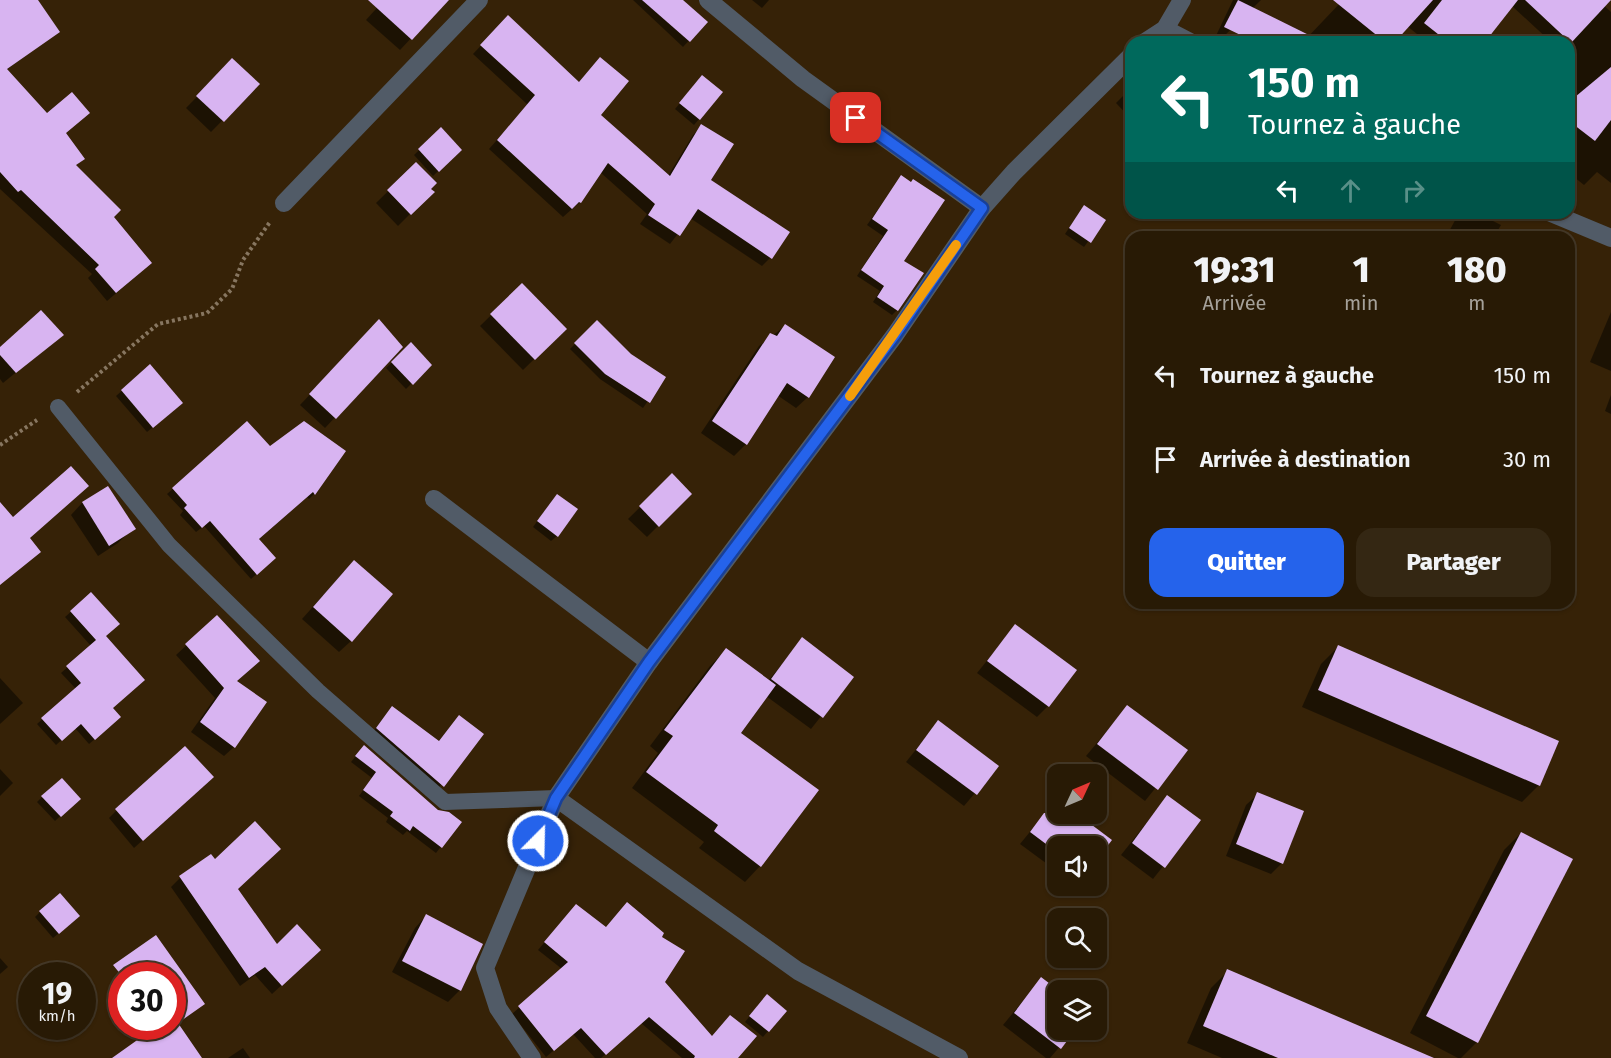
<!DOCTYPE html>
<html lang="fr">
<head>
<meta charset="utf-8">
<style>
  :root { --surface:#281a05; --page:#342713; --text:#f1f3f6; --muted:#a5a19a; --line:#443827; --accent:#2563eb }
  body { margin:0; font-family:"Fira Sans",sans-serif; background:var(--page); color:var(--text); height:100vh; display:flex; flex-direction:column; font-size:22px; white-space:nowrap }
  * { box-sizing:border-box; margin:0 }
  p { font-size:20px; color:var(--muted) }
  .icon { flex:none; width:33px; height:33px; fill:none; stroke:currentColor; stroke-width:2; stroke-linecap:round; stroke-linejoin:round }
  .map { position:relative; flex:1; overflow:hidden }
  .drawer { position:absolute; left:1125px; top:231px; width:450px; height:378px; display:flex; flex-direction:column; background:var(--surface); border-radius:18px; box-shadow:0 2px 4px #0004,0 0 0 2px var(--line) }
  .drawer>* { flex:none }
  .hud { position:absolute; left:1125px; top:36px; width:450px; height:183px; border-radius:18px; box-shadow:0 2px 4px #0004,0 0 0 2px var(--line); background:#00695c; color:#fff; overflow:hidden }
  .needle { width:39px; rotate:46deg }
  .fabs { position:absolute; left:1047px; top:764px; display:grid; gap:12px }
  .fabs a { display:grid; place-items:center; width:60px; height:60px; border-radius:12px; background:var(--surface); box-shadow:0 2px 4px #0004,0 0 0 2px var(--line); font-size:30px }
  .speed { position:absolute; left:18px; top:962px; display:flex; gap:12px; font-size:30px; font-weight:700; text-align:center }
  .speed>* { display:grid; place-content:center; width:78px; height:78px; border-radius:50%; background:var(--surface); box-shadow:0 2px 4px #0004,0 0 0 2px var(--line); line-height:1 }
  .speed small { font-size:15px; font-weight:400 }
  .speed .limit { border:9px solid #d22; background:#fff; color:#111 }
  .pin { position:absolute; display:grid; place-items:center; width:51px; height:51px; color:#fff; margin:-26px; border-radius:12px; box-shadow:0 3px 9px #0006 }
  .me { position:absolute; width:66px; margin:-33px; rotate:23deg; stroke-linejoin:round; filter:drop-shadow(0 0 4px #0008) }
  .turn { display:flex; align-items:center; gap:21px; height:126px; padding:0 24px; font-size:27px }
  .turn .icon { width:78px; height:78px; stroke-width:2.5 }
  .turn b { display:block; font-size:42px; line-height:51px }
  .lanes { display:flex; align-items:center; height:57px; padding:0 24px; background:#0003; justify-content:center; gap:30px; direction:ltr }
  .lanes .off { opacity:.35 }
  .eta { display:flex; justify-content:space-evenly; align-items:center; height:102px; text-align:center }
  .eta b { font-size:36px; font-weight:800; line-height:42px }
  .cta { display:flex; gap:12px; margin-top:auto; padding:12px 24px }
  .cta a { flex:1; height:69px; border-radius:18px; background:var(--accent); color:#fff; font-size:24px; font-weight:800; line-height:69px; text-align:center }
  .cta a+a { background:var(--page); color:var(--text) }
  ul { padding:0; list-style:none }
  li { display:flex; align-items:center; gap:18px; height:84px; padding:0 24px }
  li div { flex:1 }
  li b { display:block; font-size:22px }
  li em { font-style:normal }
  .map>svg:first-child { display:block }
</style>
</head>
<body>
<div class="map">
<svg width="1611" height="1058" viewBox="0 0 1611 1058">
  <rect width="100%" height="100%" fill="#362207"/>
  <g fill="#0007">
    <path d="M0,0H37L58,32L6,70L0,61Z"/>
    <path d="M384,0H447L400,50L366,20Z"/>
    <path d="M633,0H681L706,22L683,47Z"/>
    <path d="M752,0H769L762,8Z"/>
    <path d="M1233,0H1261L1218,42H1213Z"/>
    <path d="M1343,0H1598L1611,12V183L1597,172L1584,185L1569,173V42H1551L1512,6L1484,42H1427L1407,26L1393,42H1303Z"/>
    <path d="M508,17L599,115L668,176L693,135L702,126L709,181L770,258L762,266L690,218L670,244L640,224L647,214L600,172L580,202L563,217L489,149L528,105L473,54Z"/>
    <path d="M233,60L258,84L211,132L186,108Z"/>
    <path d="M697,83L721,93L694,125L675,109Z"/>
    <path d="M1131,88V119L1116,103Z"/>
    <path d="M0,113L112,217L142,271L107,301L88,278L92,274L0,189Z"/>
    <path d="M441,129L460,150L433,176L414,155Z"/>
    <path d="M416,164L432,192L398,226L376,203Z"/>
    <path d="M901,177L902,261L897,310L892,315L873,302L880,291L857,276L883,236L867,225Z"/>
    <path d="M1079,213L1104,220L1084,247L1065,234Z"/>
    <path d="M1365,213H1378L1373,218Z"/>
    <path d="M1459,213H1487L1485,217L1501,225L1494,237H1446Z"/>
    <path d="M522,285L565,329L523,370L480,326Z"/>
    <path d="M1611,312V371L1590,362Z"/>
    <path d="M597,322L630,355L664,378L643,408L600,379L570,349Z"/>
    <path d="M785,326L808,397L796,408L777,395L746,444L734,456L701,433L759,346Z"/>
    <path d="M370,331L401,347L325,428L300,405Z"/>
    <path d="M62,335L3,383L0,379V349Z"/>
    <path d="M411,344L430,365L406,389L386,368Z"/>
    <path d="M150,366L176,408L147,432L116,396Z"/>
    <path d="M1611,395V414L1605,411Z"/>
    <path d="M247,424L269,448L344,452L314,494L309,499L307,497L258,540L269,563L251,579L204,526L196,532L180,515L183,511L167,494Z"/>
    <path d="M672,476L690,494L647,537L628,519Z"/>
    <path d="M107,488L130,531L118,543L98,556L71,515L82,503Z"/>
    <path d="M552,501L557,536L551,541L533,527Z"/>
    <path d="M343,573L351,641L339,652L302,619Z"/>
    <path d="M91,594L104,636L114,723L89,744L75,728L56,745L37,724L76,689L61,673L91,646L65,617Z"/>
    <path d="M217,617L236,681L234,747L224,756L191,732L215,698L176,655Z"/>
    <path d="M1015,626L1048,706L1037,717L977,673Z"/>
    <path d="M803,639L852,677L811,729L766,696L739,733L760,866L745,882L699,848L704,842L632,788L658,753L650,746L710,666L726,650L768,681Z"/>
    <path d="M1338,647L1539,785L1522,802L1302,707L1321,664Z"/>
    <path d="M0,678L23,703L0,724Z"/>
    <path d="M1127,707L1186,750L1145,801L1086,756Z"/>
    <path d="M392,708L438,742L459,717L481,734L432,796L367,739Z"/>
    <path d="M938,722L997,767L964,806L906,762Z"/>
    <path d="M359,752L437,811L459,823L436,853L407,831L403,835L386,822L388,818L359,796L372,778L351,762Z"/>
    <path d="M0,769L13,783L0,796Z"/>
    <path d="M204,785L134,848L109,818L116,811Z"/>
    <path d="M1258,794L1282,863L1271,874L1226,856L1246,805Z"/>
    <path d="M42,797L73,804L55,821L37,802Z"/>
    <path d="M1167,797L1199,821L1153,879L1121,855Z"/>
    <path d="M1056,800L1058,813H1073L1096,846H1058V872L1020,844Z"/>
    <path d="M1521,833L1477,1042L1461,1058H1458L1410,1033L1504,850Z"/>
    <path d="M180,878L236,889L277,946L310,959L272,994L255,975L240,986L171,887Z"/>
    <path d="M40,912L72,922L53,938L35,917Z"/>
    <path d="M569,913L605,929L659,937L664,982L712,1038L736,1058H682L641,1023L601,1058H595L573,1034L546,1057L512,1014L562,969L538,950Z"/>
    <path d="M426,916L481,944L460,990L448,1002L392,972L415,928Z"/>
    <path d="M0,958L8,967L0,974Z"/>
    <path d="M1228,971L1413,1058H1222L1187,1043L1211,988Z"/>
    <path d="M1041,979L1058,1029H1075L1050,1058H1046L1003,1025Z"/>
    <path d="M762,1001L785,1011L763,1037L745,1022Z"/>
    <path d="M243,1048L250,1058H228Z"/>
  </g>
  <g fill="#d8b4f1">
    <path d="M0,0H38L60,32L7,69L47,113L72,92L90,113L66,133L85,159L76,165L121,210L114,217L152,263L116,293L95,269L99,265L21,190L18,192L0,172Z"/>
    <path d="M368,0H449L412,40Z"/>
    <path d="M642,0H683L708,22L690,42Z"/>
    <path d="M1238,0L1323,42H1255L1224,27Z"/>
    <path d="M1333,0H1433L1395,42H1385Z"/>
    <path d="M1442,0H1518L1485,42H1448L1424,23Z"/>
    <path d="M1525,0H1611L1571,43Z"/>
    <path d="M508,15L579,82L600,57L629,81L601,115L670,176L701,124L734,144L711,180L790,232L772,259L698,209L680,236L648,215L655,204L608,163L581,203L579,202L572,209L497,140L535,95L480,45Z"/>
    <path d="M232,58L260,84L224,122L196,96Z"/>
    <path d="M1611,67V120L1595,141L1569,121V102Z"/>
    <path d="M702,75L723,92L700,120L679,103Z"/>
    <path d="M441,127L462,150L439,172L418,149Z"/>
    <path d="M416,162L437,183L431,189L435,192L411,215L387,190Z"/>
    <path d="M901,175L911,182L913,179L945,200L904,261L924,273L898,311L877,297L884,286L861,270L888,230L872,219Z"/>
    <path d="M1084,205L1106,220L1091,243L1069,228Z"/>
    <path d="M522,283L567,329L535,360L490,314Z"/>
    <path d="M41,310L64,335L16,373L0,355V347Z"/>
    <path d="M379,319L403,347L336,419L309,394Z"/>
    <path d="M597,320L631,354L666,377L650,403L605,374L574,343Z"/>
    <path d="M785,324L835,357L809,398L787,383L747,445L712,421L770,333L777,336Z"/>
    <path d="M411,342L432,365L413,385L391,362Z"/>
    <path d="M150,364L183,403L153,428L121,390Z"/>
    <path d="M247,421L270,446L304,421L346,451L315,495L313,492L259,539L276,558L257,575L210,521L202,528L184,508L187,505L172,488Z"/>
    <path d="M71,466L89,486L30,538L41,552L0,585V502L13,517Z"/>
    <path d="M672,473L692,494L659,527L639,506Z"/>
    <path d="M108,486L136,529L109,546L82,502Z"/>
    <path d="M557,494L578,509L558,537L537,521Z"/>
    <path d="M354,560L393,594L352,642L313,607Z"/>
    <path d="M91,592L120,624L106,636L145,680L113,708L121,717L95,740L81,724L62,741L41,718L81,683L66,666L96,640L70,611Z"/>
    <path d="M217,615L260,661L237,681L267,702L235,748L200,722L224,688L185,644Z"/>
    <path d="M1015,624L1077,670L1049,707L987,661Z"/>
    <path d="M802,637L854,677L823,718L771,679Z"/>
    <path d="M1338,645L1559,741L1540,786L1318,690Z"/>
    <path d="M726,648L776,685L741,733L819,790L761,867L714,831L718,825L646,772L673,736L664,730Z"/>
    <path d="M1127,705L1188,750L1158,790L1097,744Z"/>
    <path d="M392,706L439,741L459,715L484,734L444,787L376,728Z"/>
    <path d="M938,720L999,766L977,795L916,750Z"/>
    <path d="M364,745L438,810L449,812L462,822L442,848L413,826L410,831L390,816L393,812L363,790L376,772L355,756Z"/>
    <path d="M185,746L214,777L143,841L115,809Z"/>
    <path d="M62,778L81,799L61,817L41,796Z"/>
    <path d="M1257,792L1304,811L1283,864L1236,844Z"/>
    <path d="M1167,795L1201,820L1165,868L1132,843Z"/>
    <path d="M1044,813H1076L1112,840L1096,861V846H1058V853L1030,832Z"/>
    <path d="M255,821L281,849L238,889L277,944L297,924L321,950L282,986L265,967L249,978L179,876L211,854L215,859Z"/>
    <path d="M1521,832L1573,859L1478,1043L1426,1016Z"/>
    <path d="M60,893L80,916L59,934L39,911Z"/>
    <path d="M627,902L664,933L662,937L685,951L665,982L712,1036L730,1015L757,1036L738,1058H694L695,1056L649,1017L606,1055L581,1028L554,1051L518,1006L568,962L544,942L576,904L606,927Z"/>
    <path d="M426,914L483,944L461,991L402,961Z"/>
    <path d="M156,935L205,1004L178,1023L202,1058H112L157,1026H172V975L122,976L113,965Z"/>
    <path d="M1227,969L1434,1058H1278L1203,1026Z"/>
    <path d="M1041,977L1058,990V1029H1076L1061,1049L1014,1013Z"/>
    <path d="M767,994L787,1011L769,1032L749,1016Z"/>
  </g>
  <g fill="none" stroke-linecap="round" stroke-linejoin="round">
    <g stroke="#877660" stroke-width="4" stroke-dasharray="3 3" stroke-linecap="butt">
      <path d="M77,392L158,324L207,313L232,289L243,260L270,222"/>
      <path d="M0,445L37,420"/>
    </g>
    <path stroke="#515b67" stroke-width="16" d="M58,407L169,545L318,691L445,802L556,798"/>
    <g stroke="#515b67" stroke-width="18">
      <path d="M708,0L803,79L982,208"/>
      <path d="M1165,29L1190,42"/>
      <path d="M1145,42L1165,29L1182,0"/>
      <path d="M284,203L479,0"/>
      <path d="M1551,213L1611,238"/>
      <path d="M434,499L649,662"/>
      <path d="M532,1058L498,1008L485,968L556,798"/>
      <path d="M959,1058L798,971L556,798L649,662L895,335L982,208L1014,172L1131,56"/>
    </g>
  </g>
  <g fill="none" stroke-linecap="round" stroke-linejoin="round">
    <defs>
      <path id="route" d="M538,841L556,798L649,662L895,335L982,208L856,118"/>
    </defs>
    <use href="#route" stroke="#184099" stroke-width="15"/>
    <use href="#route" stroke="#2563eb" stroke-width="10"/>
    <path stroke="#f59e0b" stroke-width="10" d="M850,396L956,245"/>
  </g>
</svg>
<div class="fabs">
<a><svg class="needle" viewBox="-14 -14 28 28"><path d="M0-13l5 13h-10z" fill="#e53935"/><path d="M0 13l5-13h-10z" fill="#a5a19a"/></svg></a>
<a><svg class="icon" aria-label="sound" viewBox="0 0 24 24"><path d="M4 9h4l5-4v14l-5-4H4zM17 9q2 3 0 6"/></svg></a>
<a><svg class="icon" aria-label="search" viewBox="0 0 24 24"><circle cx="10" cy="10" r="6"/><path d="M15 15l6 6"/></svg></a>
<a><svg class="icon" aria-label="layers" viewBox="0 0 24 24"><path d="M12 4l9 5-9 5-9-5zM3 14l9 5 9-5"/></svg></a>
</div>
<div class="speed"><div>19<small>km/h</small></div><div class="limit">30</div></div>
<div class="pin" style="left:856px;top:118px;background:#d93025"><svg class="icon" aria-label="arrive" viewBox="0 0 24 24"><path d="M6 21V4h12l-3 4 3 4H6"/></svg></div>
<svg class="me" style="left:538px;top:841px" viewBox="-20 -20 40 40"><circle r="17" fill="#2563eb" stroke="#fff" stroke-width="3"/><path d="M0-11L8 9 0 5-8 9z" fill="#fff"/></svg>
<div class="hud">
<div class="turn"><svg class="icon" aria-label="left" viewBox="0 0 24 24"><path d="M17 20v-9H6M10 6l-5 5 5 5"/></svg><div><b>150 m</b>Tournez à gauche</div></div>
<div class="lanes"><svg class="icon" aria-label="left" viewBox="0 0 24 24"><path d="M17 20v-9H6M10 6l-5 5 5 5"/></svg><svg class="icon off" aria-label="ahead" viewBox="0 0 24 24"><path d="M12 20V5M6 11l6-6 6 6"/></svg><svg class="icon off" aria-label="right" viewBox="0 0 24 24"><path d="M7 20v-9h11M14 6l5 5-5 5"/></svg></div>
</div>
<section class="drawer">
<div class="eta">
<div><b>19:31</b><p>Arrivée</p></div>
<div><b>1</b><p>min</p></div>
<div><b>180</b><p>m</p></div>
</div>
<ul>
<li><svg class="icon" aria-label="left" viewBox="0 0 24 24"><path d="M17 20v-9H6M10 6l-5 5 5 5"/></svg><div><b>Tournez à gauche</b></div><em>150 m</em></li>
<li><svg class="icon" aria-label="arrive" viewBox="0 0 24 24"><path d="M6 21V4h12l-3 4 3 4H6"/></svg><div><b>Arrivée à destination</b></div><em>30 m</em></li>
</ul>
<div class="cta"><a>Quitter</a><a>Partager</a></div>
</section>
</div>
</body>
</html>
